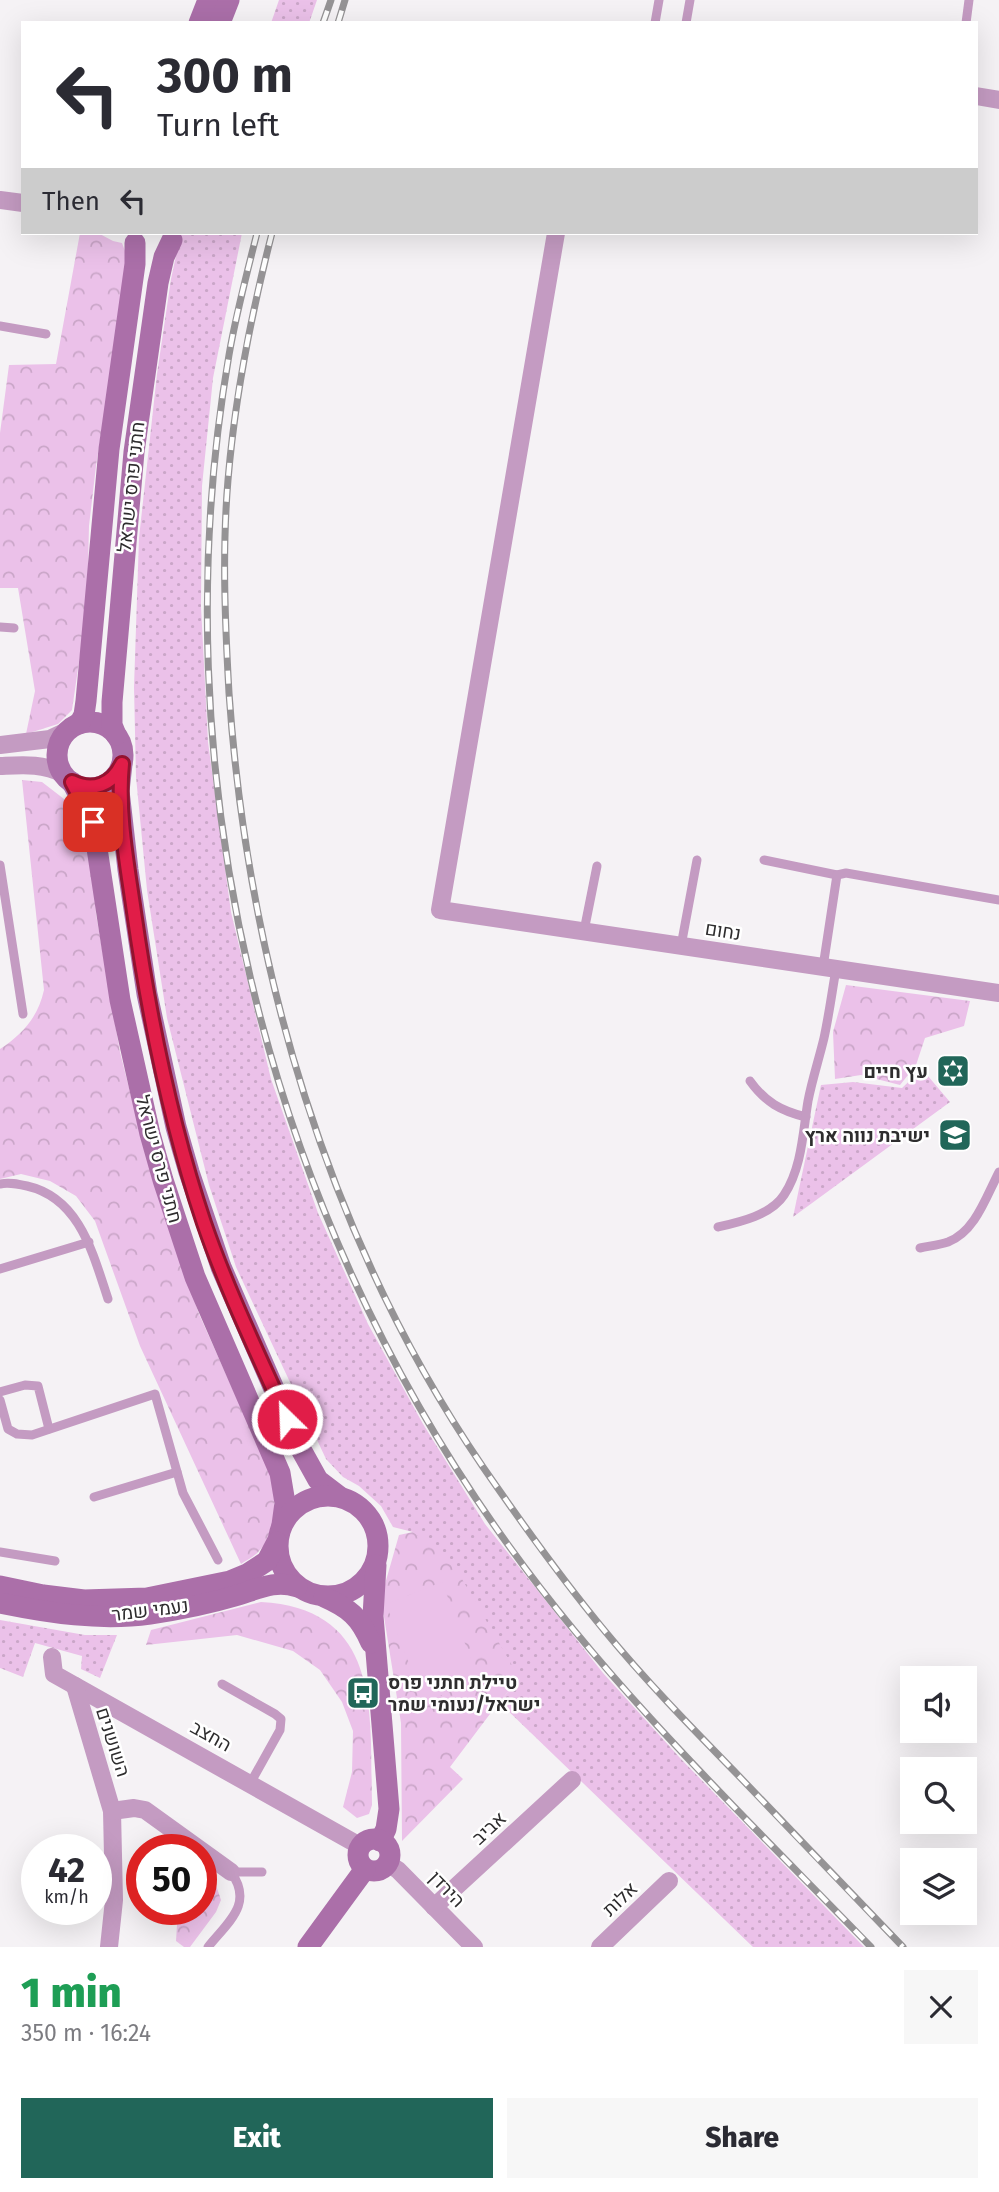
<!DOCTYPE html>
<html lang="en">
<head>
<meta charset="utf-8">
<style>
  :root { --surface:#fff; --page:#f7f7f7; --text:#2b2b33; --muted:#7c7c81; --accent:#216659 }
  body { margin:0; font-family:"Fira Sans",Heebo,sans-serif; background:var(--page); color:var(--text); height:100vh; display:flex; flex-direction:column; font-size:26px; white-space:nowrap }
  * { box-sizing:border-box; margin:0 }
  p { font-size:23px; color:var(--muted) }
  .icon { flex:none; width:38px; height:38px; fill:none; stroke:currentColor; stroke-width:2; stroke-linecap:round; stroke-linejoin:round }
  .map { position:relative; height:1947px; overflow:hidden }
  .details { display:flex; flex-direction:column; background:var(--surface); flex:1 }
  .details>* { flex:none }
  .guide { position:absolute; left:21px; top:21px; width:957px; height:214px; border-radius:0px; box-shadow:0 7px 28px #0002; background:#fff; color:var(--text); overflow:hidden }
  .buttons { position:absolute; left:900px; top:1666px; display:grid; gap:14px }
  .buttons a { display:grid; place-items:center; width:77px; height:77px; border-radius:0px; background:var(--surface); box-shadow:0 7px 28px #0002; font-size:35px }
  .speed { position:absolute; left:21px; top:1834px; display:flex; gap:14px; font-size:35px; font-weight:700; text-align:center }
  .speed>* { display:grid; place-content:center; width:91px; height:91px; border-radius:50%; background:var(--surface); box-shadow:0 7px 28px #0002; line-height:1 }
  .speed small { font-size:18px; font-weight:400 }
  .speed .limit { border:10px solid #d22; background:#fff; color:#111 }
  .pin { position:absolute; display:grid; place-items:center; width:60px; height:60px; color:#fff; margin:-30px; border-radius:14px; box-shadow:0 4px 10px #0006 }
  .me { position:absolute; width:77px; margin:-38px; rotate:336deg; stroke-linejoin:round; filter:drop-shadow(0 0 5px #0008) }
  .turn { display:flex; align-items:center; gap:24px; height:147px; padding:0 21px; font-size:32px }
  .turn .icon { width:91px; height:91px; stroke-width:2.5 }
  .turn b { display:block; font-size:49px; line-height:60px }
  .then { display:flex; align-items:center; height:66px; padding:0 21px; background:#0003; gap:14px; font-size:26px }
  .round { display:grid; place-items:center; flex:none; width:74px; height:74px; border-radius:0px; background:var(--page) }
  .summary { display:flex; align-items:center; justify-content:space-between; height:119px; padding:0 21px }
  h1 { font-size:42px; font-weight:800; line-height:52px; color:#1e9e55 }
  .button { display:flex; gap:14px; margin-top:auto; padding:14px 21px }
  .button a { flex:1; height:80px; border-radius:0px; background:var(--accent); color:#fff; font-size:28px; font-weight:800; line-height:80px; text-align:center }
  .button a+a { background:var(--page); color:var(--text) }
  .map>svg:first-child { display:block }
</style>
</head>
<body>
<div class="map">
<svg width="999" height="1947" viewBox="0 0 999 1947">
  <defs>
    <pattern id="grass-dots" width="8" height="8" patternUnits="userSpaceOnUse" patternTransform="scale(1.75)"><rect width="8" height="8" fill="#ebc1e9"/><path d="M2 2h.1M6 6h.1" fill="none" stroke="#caa6c8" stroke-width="1.8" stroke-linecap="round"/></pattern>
    <pattern id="park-crowns" width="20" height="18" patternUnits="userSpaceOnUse" patternTransform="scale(1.75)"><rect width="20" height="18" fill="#ebc1e9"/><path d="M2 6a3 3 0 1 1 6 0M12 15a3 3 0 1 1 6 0" fill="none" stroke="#caa6c8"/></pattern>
  </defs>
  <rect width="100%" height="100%" fill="#f5f2f5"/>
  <g fill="url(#grass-dots)">
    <path d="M279,0H317L309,23H271Z"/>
    <path d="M181,233H242L213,378L202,486L201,607L208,742L231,912L271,1079L318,1213L368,1324L423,1424L485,1524L603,1673L680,1758L864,1947H753L499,1702L520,1679L413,1532L393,1527L381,1506L359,1486L343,1477L326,1459L236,1267L209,1185L167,1018L147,890L136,777L134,687L139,538L157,374L171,279Z"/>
    <path d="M922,1069L950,1102L793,1217L821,1085L853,1082L902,1088Z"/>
    <path d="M0,1620L85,1635H117L100,1678L81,1669L82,1656L35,1643L23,1677L0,1668Z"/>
  </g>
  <g fill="url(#park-crowns)">
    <path d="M80,233H98L113,241L122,243L128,259L96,466L89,526L87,607L72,710L58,724L26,734L35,691L18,588H0V433L9,365L56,364Z"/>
    <path d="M22,780L42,782L77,809L92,843L96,914L120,1052L146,1156L199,1314L272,1477C275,1501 278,1532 259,1551C255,1556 247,1560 241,1564L140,1346L95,1221L76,1196L50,1181L21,1174L0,1179V1049C23,1034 38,1017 44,990Z"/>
    <path d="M846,985L970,1001L964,1026L925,1038L916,1065L900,1085L861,1075L835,1079L833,1032Z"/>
    <path d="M413,1532L451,1560L520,1679L499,1702L450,1767L463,1779L402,1841L401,1723L381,1598L399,1535Z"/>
    <path d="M261,1602C383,1609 370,1714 372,1805L369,1814L357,1818L343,1807L352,1772L353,1731L342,1702L320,1670L293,1651L237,1635L146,1645L151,1630Z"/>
    <path d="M201,1866L213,1876L221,1900L216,1912L190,1947H184L176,1941L178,1909H201Z"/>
  </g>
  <path fill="#ebc1e9" d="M442,1582L479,1681L424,1702L386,1604Z"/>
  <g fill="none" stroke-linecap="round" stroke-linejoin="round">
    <g stroke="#c49bc2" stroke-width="9">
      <path d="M655,23L659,0"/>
      <path d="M686,23L690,0"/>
      <path d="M966,23L969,0"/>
      <path d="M0,326L46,334"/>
      <path d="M0,627L14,628"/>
      <path d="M764,860L837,875L823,967"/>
      <path d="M0,865L23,1014"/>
      <path d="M837,875L846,873L999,900"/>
      <path d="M584,931L597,866"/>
      <path d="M681,946L697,860"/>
      <path d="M750,1081C765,1102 781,1111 806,1117"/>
      <path d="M0,1184C9,1182 18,1184 27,1186C80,1198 93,1254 108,1299"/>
      <path d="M718,1227C740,1222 771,1215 784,1195C802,1168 803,1131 808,1101C812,1080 819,1059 824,1038C829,1015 832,992 836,969"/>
      <path d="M920,1248C929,1246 939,1245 948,1242C975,1232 986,1197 999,1172"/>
      <path d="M0,1269L89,1242"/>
      <path d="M0,1392L25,1385L38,1386L49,1429"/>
      <path d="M0,1400L8,1429L17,1434L32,1435L155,1394L183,1493L218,1560"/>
      <path d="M94,1497L177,1472"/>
      <path d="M0,1552L55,1561"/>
      <path d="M222,1684L275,1714L281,1719L280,1730L251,1782"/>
      <path d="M231,1872H262"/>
      <path d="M208,1947C228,1922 254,1904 231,1872"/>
    </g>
    <g stroke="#c49bc2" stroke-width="18">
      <path d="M976,96L999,100"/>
      <path d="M0,200L23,203"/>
      <path d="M556,233L440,910L999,993"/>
      <path d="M0,745L50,739L69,730"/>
      <path d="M0,766C23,765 42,763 64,774"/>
      <path d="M52,1657L54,1674L360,1846"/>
      <path d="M75,1686L112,1811L114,1900L109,1947"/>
      <path d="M112,1811L134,1808L145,1810L231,1872"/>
      <path d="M387,1863L398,1870L474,1947"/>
      <path d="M434,1907L572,1780"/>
      <path d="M600,1947L669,1881"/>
    </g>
    <g stroke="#ab6fa9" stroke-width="21">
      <path d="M199,23L208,0"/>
      <path d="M220,23L229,0"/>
      <circle cx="90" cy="755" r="33"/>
      <path d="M79,724L84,715L86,701L109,449L135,264V243"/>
      <path d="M116,735L112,725V702L134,452L158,283L164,257L172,240"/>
      <path d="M122,764L119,791L128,870L147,994L176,1127L189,1172L221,1267L298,1444L318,1480L339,1496"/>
      <path d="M72,782L93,822L120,1000L150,1134L163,1180L195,1277L280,1473L285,1503L282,1525"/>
      <circle cx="328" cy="1546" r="50"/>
      <path d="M376,1565L373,1616L389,1809L386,1829L380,1841"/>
      <path d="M0,1586L43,1595L84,1600L147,1598L230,1581L247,1574L267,1561L277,1542"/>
      <path d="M324,1597C349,1608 360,1617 371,1643"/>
      <path d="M0,1603C49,1613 100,1621 150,1614C178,1610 208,1604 235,1596C256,1590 275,1579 297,1587"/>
      <circle cx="374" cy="1855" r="16"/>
      <path d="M308,1947L365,1869"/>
    </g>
    <defs>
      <g id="rail">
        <path d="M323,23L331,0"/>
        <path d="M338,23L345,0"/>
        <path d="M257,233C247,273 236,314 229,355C158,767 264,1208 509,1546C614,1692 746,1818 871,1947"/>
        <path d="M272,233C251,315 235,396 228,480C222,551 225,622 229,693C248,965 328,1240 483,1467C521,1522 561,1578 604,1630C645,1680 690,1726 735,1772C791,1831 847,1889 903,1947"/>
      </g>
    </defs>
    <use href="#rail" stroke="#959395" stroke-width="7"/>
    <use href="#rail" stroke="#fff" stroke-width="4.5" stroke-dasharray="13" stroke-linecap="butt"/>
  </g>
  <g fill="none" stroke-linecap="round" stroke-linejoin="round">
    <defs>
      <path id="route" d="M93,822L72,782C93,792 112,785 122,764C117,812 127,863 134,912C149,1016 170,1122 204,1223C227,1290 258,1354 287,1419"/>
    </defs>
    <use href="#route" stroke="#92132f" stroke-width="18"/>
    <use href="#route" stroke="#e11d48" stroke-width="12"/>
  </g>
  <defs>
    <symbol id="synagogue-square" viewBox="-11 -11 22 22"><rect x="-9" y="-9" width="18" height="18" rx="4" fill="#216659" stroke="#fff"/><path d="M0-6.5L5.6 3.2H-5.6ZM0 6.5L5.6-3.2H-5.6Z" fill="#fff"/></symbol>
    <symbol id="school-square" viewBox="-11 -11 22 22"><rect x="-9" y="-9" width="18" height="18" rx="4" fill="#216659" stroke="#fff"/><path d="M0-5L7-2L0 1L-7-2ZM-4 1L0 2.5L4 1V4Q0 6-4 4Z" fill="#fff"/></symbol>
    <symbol id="bus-square" viewBox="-11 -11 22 22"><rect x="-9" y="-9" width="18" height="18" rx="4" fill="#216659" stroke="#fff"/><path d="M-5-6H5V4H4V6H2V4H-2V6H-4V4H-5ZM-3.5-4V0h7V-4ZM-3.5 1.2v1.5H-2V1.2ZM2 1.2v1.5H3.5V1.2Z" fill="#fff"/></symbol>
  </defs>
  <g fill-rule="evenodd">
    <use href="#synagogue-square" x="934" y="1052" width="38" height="38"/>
    <use href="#school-square" x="936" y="1116" width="38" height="38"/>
    <use href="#bus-square" x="344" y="1674" width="38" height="38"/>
  </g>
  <g text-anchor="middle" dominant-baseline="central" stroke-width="5" stroke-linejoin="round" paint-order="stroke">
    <g font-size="19" fill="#2e2d2e" stroke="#fff">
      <text transform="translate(131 487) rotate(-84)">חתני פרס ישראל</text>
      <text transform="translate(723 931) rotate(9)">נחום</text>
      <text transform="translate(159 1159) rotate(75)">חתני פרס ישראל</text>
      <text transform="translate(150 1610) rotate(-7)">נעמי שמר</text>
      <text transform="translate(211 1736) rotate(29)">החצב</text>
      <text transform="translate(113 1742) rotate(72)">השושנים</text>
      <text transform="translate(489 1828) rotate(-43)">אביב</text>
      <text transform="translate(447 1889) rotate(46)">הירדן</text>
      <text transform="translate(620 1899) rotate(-44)">אלות</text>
    </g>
    <g font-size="19" font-weight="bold" fill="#2e2d2e" stroke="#fff" text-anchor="end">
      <text x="928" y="1071">עץ חיים</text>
      <text x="930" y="1135">ישיבת נווה ארץ</text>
      <text x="388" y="1682" text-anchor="start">טיילת חתני פרס<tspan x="388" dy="22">ישראל/נעומי שמר</tspan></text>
    </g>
  </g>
</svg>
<div class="buttons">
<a><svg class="icon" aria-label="sound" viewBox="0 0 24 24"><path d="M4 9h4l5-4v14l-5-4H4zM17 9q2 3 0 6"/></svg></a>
<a><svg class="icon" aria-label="search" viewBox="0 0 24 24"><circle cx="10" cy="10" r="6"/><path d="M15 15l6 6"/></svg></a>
<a><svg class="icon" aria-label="layers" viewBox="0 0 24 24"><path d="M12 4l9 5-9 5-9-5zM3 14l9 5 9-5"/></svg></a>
</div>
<div class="speed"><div>42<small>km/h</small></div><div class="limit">50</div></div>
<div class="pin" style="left:93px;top:822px;background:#d93025"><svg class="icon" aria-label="arrive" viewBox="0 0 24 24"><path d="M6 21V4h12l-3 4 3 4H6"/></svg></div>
<svg class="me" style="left:287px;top:1419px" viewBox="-20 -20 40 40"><circle r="17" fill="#e11d48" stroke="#fff" stroke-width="3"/><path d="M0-11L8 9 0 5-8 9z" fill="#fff"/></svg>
<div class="guide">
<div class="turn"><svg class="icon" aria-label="left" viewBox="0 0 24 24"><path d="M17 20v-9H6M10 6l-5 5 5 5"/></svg><div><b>300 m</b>Turn left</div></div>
<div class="then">Then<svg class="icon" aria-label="left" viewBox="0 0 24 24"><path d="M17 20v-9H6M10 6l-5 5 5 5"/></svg></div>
</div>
</div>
<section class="details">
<div class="summary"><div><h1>1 min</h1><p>350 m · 16:24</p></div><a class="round"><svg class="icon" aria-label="close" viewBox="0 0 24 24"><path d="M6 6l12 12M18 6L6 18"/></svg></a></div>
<div class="button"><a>Exit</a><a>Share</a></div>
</section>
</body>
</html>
